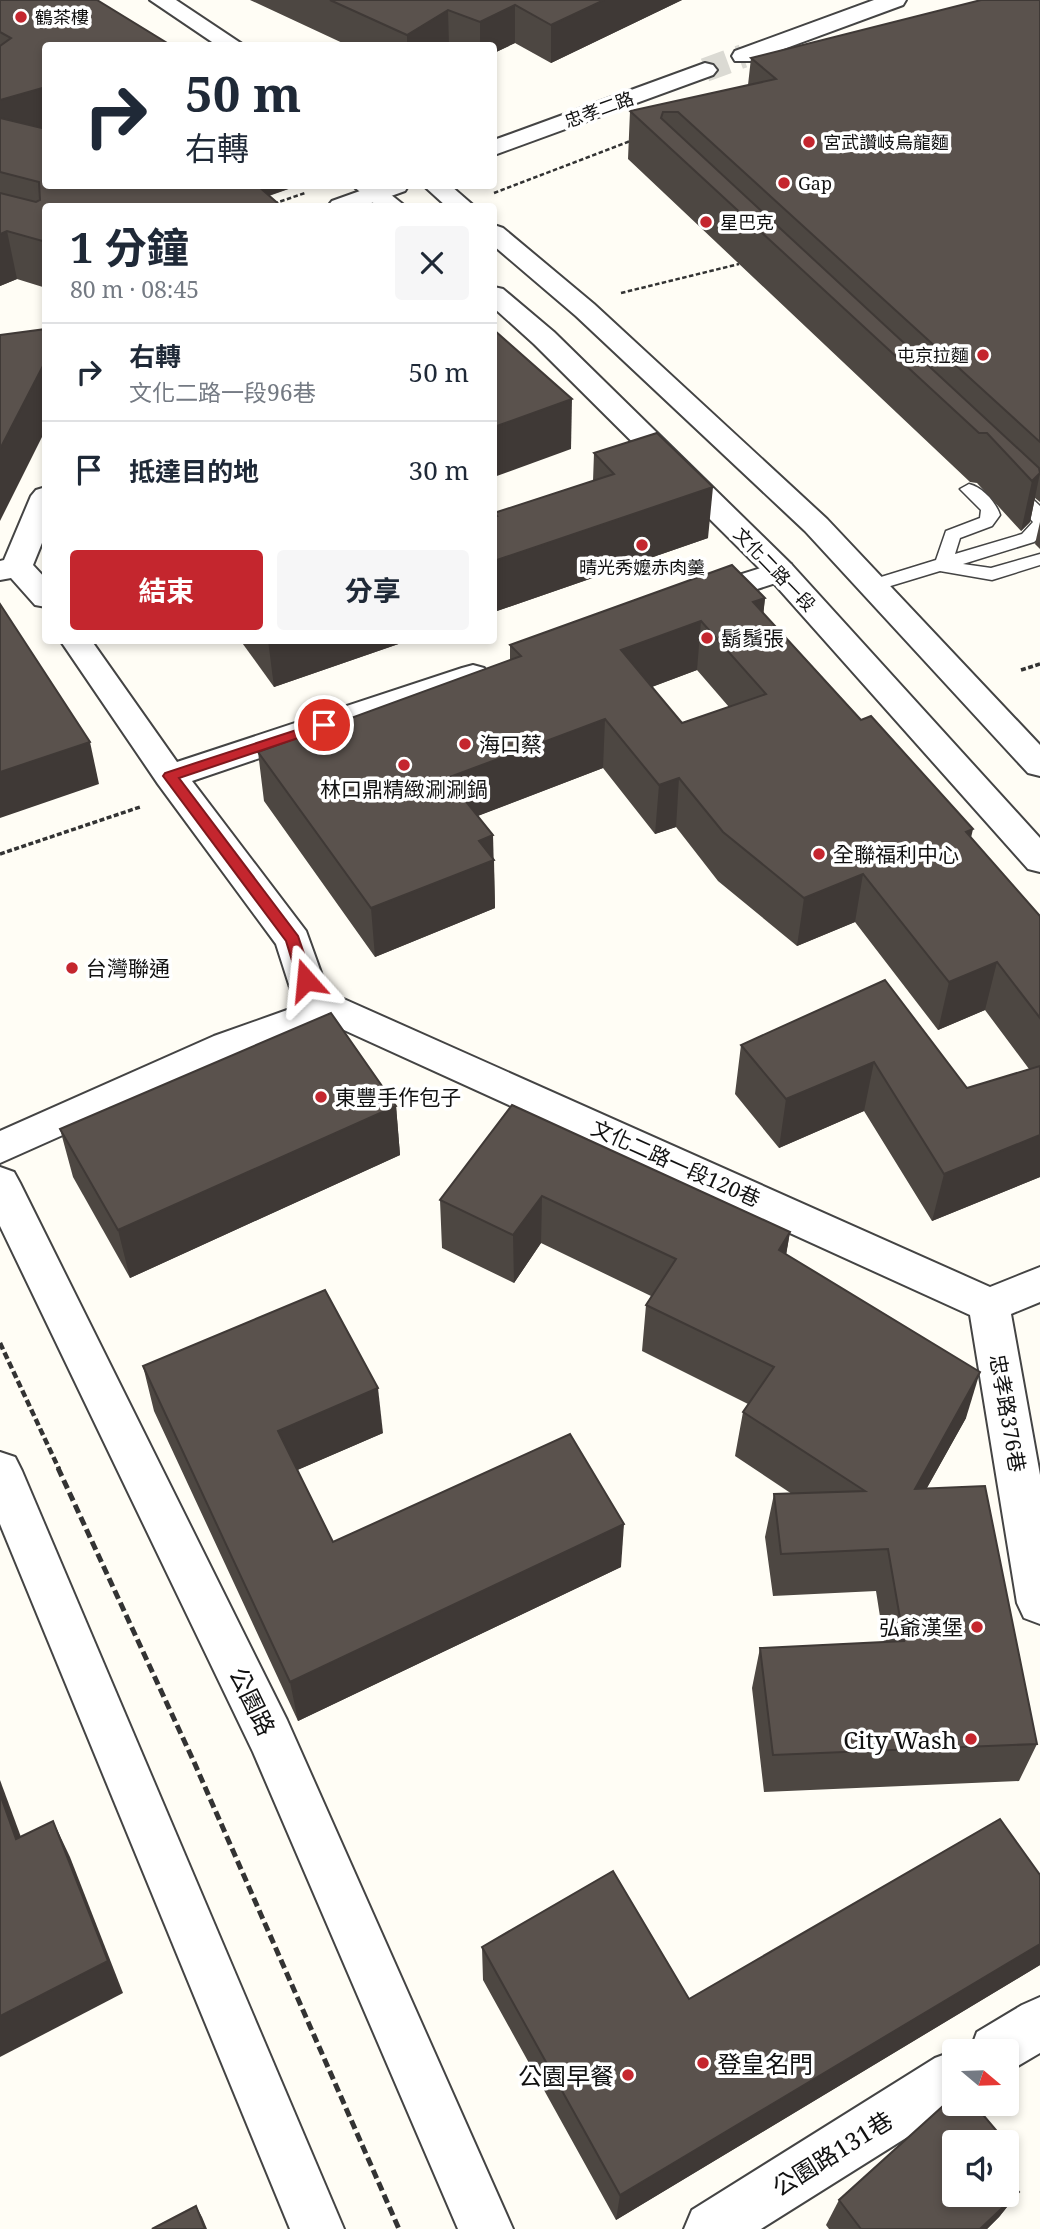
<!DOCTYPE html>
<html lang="zh-TW">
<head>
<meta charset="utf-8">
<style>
  :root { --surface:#fff; --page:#f6f6f7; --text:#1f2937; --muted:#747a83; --line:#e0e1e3; --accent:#c4262e }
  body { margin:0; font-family:"Noto Serif","Noto Sans TC",serif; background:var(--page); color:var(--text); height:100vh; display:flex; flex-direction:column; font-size:26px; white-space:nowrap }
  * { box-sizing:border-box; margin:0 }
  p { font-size:23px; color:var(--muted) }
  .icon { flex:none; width:38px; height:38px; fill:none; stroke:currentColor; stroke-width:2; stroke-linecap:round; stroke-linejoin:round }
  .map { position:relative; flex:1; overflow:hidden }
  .side { position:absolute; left:42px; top:203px; width:455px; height:441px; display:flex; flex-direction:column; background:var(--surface); border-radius:7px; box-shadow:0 4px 10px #0003 }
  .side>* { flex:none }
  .guide { position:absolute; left:42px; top:42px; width:455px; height:147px; border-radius:7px; box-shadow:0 4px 10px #0003; background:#fff; color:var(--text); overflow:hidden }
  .needle { width:46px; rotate:109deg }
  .tools { position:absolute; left:942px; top:2039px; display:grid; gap:14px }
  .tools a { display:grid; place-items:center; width:77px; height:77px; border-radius:7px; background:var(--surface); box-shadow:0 4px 10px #0003; font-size:35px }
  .pin { position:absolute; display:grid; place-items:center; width:60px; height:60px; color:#fff; margin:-30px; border:4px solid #fff; border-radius:50%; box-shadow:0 2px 7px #0007 }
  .me { position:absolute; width:77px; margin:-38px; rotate:342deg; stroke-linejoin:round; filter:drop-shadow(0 0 5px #0008) }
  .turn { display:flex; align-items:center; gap:24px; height:147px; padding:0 28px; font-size:32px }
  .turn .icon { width:91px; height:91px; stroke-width:2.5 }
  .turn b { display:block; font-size:49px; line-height:60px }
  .round { display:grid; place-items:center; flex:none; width:74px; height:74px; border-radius:7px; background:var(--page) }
  .summary { display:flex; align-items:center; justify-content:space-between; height:119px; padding:0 28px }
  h1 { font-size:42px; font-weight:700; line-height:52px }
  .action { display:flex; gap:14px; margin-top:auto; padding:14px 28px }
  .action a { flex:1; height:80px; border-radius:7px; background:var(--accent); color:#fff; font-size:28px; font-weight:700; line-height:80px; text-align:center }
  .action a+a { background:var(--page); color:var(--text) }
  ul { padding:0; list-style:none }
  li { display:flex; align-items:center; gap:21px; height:98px; padding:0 28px; border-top:2px solid var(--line) }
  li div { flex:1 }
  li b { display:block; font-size:26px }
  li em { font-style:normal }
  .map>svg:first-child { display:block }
</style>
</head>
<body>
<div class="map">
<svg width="1040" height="2229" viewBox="0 0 1040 2229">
  <rect width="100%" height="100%" fill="#fffdf5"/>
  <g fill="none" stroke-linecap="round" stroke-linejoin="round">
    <path stroke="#dbdad3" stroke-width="24" stroke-dasharray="24 12" stroke-linecap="butt" d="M705,70L743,56"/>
    <defs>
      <path id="service" d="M969,484C982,487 996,502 1000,515L992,526L960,538L955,554L1022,534L1033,522L1003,489L1012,484L1018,485L1040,506V537L1034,542L963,564L991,568L1040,554V565L992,580L940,571L874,591L868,589L865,585L868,581L936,560L946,531L980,518L981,510L960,489Z"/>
      <g id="minor">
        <path d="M874,0H906L903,5L751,61H735L732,56L735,51Z"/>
        <path d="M705,63L713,65L717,70L713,75L494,155V140Z"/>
        <path d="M374,186H408L405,191L363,206H328L332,201Z"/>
        <path d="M46,487V533L33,565L46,579V607L35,605L11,578L0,580V561L4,560L31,496L36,490Z"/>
        <path d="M780,562L791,564L795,571L791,578L699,608L688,605L684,598L688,591Z"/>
        <path d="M60,640H91L177,762L462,668L473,665L484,668L489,675L484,682L192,781L306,931L328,992L990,1287L1040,1267V1302L1011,1314L1040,1475V1624L1024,1618L1017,1603L970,1315L322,1020L318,1028L240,1056L0,1163V1131L214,1036L290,1009L294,1000L276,944L158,784Z"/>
        <path d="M0,1167L14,1172L20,1183L287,1720L513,2229H458L253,1752L0,1226Z"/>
        <path d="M0,1452L15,1457L22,1471L344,2229H290L0,1524Z"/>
        <path d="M1040,1997V2053L1006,2073V2051H970L977,2032L1022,2005Z"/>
        <path d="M954,2051V2104H960L761,2229H684L692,2210L935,2058Z"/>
      </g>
      <g id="tertiary">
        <path d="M150,0H176L245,46H218Z"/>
        <path d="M353,186H380L405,206H377Z"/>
        <path d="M424,186H451L474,206H446Z"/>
        <path d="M494,225L503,228L594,304L827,519L1040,745V776L1028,773L805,531L576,316L494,246Z"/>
        <path d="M494,287L503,289L554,332L791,564L1040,838V872L1028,869L769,578L534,344L494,308Z"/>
      </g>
    </defs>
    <use href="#service" stroke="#444" stroke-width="3"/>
    <use href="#minor" stroke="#444" stroke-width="4"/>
    <use href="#tertiary" stroke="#444" stroke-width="4"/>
    <g stroke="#333" stroke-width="2.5" stroke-dasharray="4.5 2.5" stroke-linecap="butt">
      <path d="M494,193L633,140"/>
      <path d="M267,206L305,193"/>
      <path d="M621,293L739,264"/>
    </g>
    <g stroke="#333" stroke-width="3.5" stroke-dasharray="5 2.5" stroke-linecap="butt">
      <path d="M1021,670L1040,664"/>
      <path d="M0,854L140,807"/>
    </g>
    <path stroke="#333" stroke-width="4.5" stroke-dasharray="7 3.5" stroke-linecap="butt" d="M0,1343L59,1469"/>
    <path stroke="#333" stroke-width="5" stroke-dasharray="9 4.5" stroke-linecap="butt" d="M58,1468L194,1762L399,2229"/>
    <use href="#service" fill="#fff" fill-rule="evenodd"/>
    <use href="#minor" fill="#fff" fill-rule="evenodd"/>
    <use href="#tertiary" fill="#fff" fill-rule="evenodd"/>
  </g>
  <g fill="#4d4742" fill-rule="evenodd">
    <path d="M0,0L46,46V186H297L269,196L46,206V288L17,279L0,286Z"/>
    <path d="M250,0H682L551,63L515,43L494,53V46H349Z"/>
    <path d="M1040,0V502L1035,498L1030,522L1021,531L977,483L970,482L628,159L630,111L748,85L751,58Z"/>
    <path d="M594,453L708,538L494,612V513L593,481Z"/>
    <path d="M1040,522V549L1035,544Z"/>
    <path d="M765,598L763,614L971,838L1040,916V1177L932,1221L864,1111L779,1148L735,1094L741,1045L885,980L967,1088L1029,1069L985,1010L938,1030L855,922L797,946L718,881L676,827L655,834L603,768L477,816L494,860L495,908L375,957L264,801L258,752L510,660V645ZM697,670L729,707L682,723L652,687Z"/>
    <path d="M240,640H410L274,687Z"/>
    <path d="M512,1105L790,1232L786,1254L966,1418L927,1488L1037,1744L1019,1781L764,1792L752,1688L760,1648L884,1642L876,1591L773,1596L765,1537L774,1494H792L735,1456L743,1412L748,1404L642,1351L646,1305L651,1296L541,1243L514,1283L442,1248L440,1200Z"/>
    <path d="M396,1106L400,1155L130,1278L73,1177L60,1129Z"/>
    <path d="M143,1366L383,1433L297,1470L333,1542L621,1567L298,1721L154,1411Z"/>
    <path d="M1040,1875V1965L616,2220L483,1980L482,1947L689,1999Z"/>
    <path d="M954,2142L1019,2192L999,2217L987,2229H829L826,2225L839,2200Z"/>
  </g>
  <g fill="#3f3936">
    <path d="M604,0H682L551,63V25Z"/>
    <path d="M515,5V43L494,53V46H480V22Z"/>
    <path d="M448,10L449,46H407V35Z"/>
    <path d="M46,87V137L0,149V100Z"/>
    <path d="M257,186H297L258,199Z"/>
    <path d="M7,231L17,279L0,286V234Z"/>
    <path d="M46,360V429L0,521V449Z"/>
    <path d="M572,399L571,449L494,477V427Z"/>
    <path d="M1040,473L1030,522L1021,531L1032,481Z"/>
    <path d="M713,487L708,538L494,612V561Z"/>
    <path d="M765,598L760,647L753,602Z"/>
    <path d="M701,621L697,670L619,699L621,650Z"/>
    <path d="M268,640H410L274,687Z"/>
    <path d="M605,719L603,768L449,827L447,778Z"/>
    <path d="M90,742L99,784L0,818V772Z"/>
    <path d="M679,778L676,827L655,834L659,785Z"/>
    <path d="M973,829L962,878L966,832Z"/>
    <path d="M493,835L495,908L375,957L371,908L479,841Z"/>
    <path d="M863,874L855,922L797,946L804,898Z"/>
    <path d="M997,962L985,1010L938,1030L949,982Z"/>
    <path d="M874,1062L864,1111L779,1148L786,1099Z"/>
    <path d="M396,1106L400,1155L130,1278L118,1230Z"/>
    <path d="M1040,1135V1177L932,1221L944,1174Z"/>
    <path d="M542,1196L541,1243L514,1283L513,1235Z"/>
    <path d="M790,1232L782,1279L779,1250Z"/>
    <path d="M980,1372L966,1418L902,1532L915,1489Z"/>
    <path d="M378,1388L383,1433L286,1475L278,1431Z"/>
    <path d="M624,1524L621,1567L298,1721L290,1682Z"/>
    <path d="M0,1780L35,1875L16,1839L0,1794Z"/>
    <path d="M53,1821L70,1857L123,1993L0,2057V2016Z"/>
    <path d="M1040,1944V1965L616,2220L620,2195Z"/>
    <path d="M1019,2192L999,2217L987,2229H980Z"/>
    <path d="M196,2206L202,2217L207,2229H205Z"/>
  </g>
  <g fill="#5a524d" stroke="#3f3936" stroke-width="2" fill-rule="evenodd">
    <path d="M0,0H97L172,46H46V87L0,100V46L11,38L0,32Z"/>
    <path d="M330,0H604L551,25L515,5L480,22L448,10L407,35Z"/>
    <path d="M981,0H1040V442L678,112H663L661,118L1039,468L1040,473L1032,481L987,433H979L630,111L776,79L751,58Z"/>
    <path d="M0,118L46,129V186H258L281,206H46V242L7,231L0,234V193L36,202L40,200L39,182L0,172Z"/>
    <path d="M46,329V360L0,449V335Z"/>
    <path d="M494,330L572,399L494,427Z"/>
    <path d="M657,433L713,487L494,561V517L497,516L494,513L614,474L594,453Z"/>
    <path d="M732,565L765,598L753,602L861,720L871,716L973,829L966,832L1040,916V1018L997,962L949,982L863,874L804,898L723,832L679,778L659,785L605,719L447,778L493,835L479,841L494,860L371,908L258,752L521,656L510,645ZM701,621L766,694L682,723L621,650Z"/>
    <path d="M0,604L90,742L0,772Z"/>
    <path d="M885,980L967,1088L1040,1066V1135L944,1174L874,1062L786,1099L741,1045Z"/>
    <path d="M331,1013L396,1106L118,1230L60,1129Z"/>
    <path d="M512,1105L790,1232L779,1250L980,1372L915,1489L985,1486L1037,1744L773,1755L760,1648L904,1641L888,1549L781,1554L774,1494L865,1491L743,1412L774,1367L646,1305L676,1259L542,1196L513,1235L440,1200Z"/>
    <path d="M325,1290L378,1388L278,1431L333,1542L570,1434L624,1524L290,1682L143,1366Z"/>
    <path d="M0,1794L16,1839L53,1821L108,1961L0,2016Z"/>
    <path d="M1000,1819L1040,1875V1944L620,2195L482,1947L613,1871L689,1999Z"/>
    <path d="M954,2096V2104H974L1006,2142H954V2194H1006V2177L1019,2192L980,2229H861L839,2200Z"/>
    <path d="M1006,2143L1014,2152L1006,2160Z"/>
    <path d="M196,2206L205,2229H152Z"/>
  </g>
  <path fill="#c4262e" stroke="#7f191e" stroke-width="2" d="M324,721L328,722V728L179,778L298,936L313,980L306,985L298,980L286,941L163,776L165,773Z"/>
  <g fill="#c4262e" stroke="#fff" stroke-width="2.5">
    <circle cx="21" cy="17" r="7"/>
    <circle cx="809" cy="142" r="7"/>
    <circle cx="784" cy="183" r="7"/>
    <circle cx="706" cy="222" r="7"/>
    <circle cx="983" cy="355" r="7"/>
    <circle cx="642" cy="545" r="7"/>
    <circle cx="707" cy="638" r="7"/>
    <circle cx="465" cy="744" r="7"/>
    <circle cx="404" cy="765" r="7"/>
    <circle cx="819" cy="854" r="7"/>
    <circle cx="72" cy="968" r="7"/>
    <circle cx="321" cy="1097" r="7"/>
    <circle cx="977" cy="1627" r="7"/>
    <circle cx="971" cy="1739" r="7"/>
    <circle cx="703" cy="2063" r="7"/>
    <circle cx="628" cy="2075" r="7"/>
  </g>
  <g text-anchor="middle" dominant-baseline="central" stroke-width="7" stroke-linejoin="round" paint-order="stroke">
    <g font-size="18" fill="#111" stroke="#fff" text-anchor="start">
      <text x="35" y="17">鶴茶樓</text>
      <text x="823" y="142">宮武讚岐烏龍麵</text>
      <text x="798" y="183">Gap</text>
      <text x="720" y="222">星巴克</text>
      <text x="969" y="355" text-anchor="end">屯京拉麵</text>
      <text x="642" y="567" text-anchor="middle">晴光秀嬤赤肉羹</text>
    </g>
    <g font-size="18" fill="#111" stroke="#fff">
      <text transform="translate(599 109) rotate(-20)">忠孝二路</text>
      <text transform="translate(775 569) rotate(46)">文化二路一段</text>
    </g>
    <g font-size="21" fill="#111" stroke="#fff" text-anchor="start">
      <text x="721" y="638">鬍鬚張</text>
      <text x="479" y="744">海口蔡</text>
      <text x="404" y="789" text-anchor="middle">林口鼎精緻涮涮鍋</text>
      <text x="833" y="854">全聯福利中心</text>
      <text x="86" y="968">台灣聯通</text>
      <text x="335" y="1097">東豐手作包子</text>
      <text x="963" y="1627" text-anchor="end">弘爺漢堡</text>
    </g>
    <g font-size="21" fill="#111" stroke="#fff">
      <text transform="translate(676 1163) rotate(24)">文化二路一段120巷</text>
      <text transform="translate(1008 1413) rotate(80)">忠孝路376巷</text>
    </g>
    <g font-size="24" fill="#111" stroke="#fff">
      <text transform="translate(253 1701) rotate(64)">公園路</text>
      <text transform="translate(832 2153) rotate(-32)">公園路131巷</text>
    </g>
    <g font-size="24" fill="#111" stroke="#fff" text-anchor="end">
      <text x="957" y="1739">City Wash</text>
      <text x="717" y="2063" text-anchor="start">登皇名門</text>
      <text x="614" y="2075">公園早餐</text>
    </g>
  </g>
</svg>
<div class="tools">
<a><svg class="needle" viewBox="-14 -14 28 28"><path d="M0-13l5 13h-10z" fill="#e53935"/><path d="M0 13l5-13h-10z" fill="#747a83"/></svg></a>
<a><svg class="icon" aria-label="sound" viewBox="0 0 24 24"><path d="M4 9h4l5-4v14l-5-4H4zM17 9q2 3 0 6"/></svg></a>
</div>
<div class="pin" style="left:324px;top:725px;background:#d93025"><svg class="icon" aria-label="arrive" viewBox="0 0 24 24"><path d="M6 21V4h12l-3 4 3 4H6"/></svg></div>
<svg class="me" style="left:306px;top:980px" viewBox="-20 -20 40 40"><path d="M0-17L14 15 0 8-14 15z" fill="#c4262e" stroke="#fff" stroke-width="4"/></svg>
<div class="guide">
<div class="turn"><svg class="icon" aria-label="right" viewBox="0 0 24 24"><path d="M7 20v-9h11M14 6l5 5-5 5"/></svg><div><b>50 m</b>右轉</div></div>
</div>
<section class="side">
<div class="summary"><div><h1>1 分鐘</h1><p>80 m · 08:45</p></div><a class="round"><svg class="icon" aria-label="close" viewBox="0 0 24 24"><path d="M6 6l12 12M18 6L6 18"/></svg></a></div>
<ul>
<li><svg class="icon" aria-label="right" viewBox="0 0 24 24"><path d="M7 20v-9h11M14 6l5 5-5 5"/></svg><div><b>右轉</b><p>文化二路一段96巷</p></div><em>50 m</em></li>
<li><svg class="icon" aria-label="arrive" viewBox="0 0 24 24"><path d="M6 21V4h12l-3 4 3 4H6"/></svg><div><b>抵達目的地</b></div><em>30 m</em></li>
</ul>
<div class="action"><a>結束</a><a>分享</a></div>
</section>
</div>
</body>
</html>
